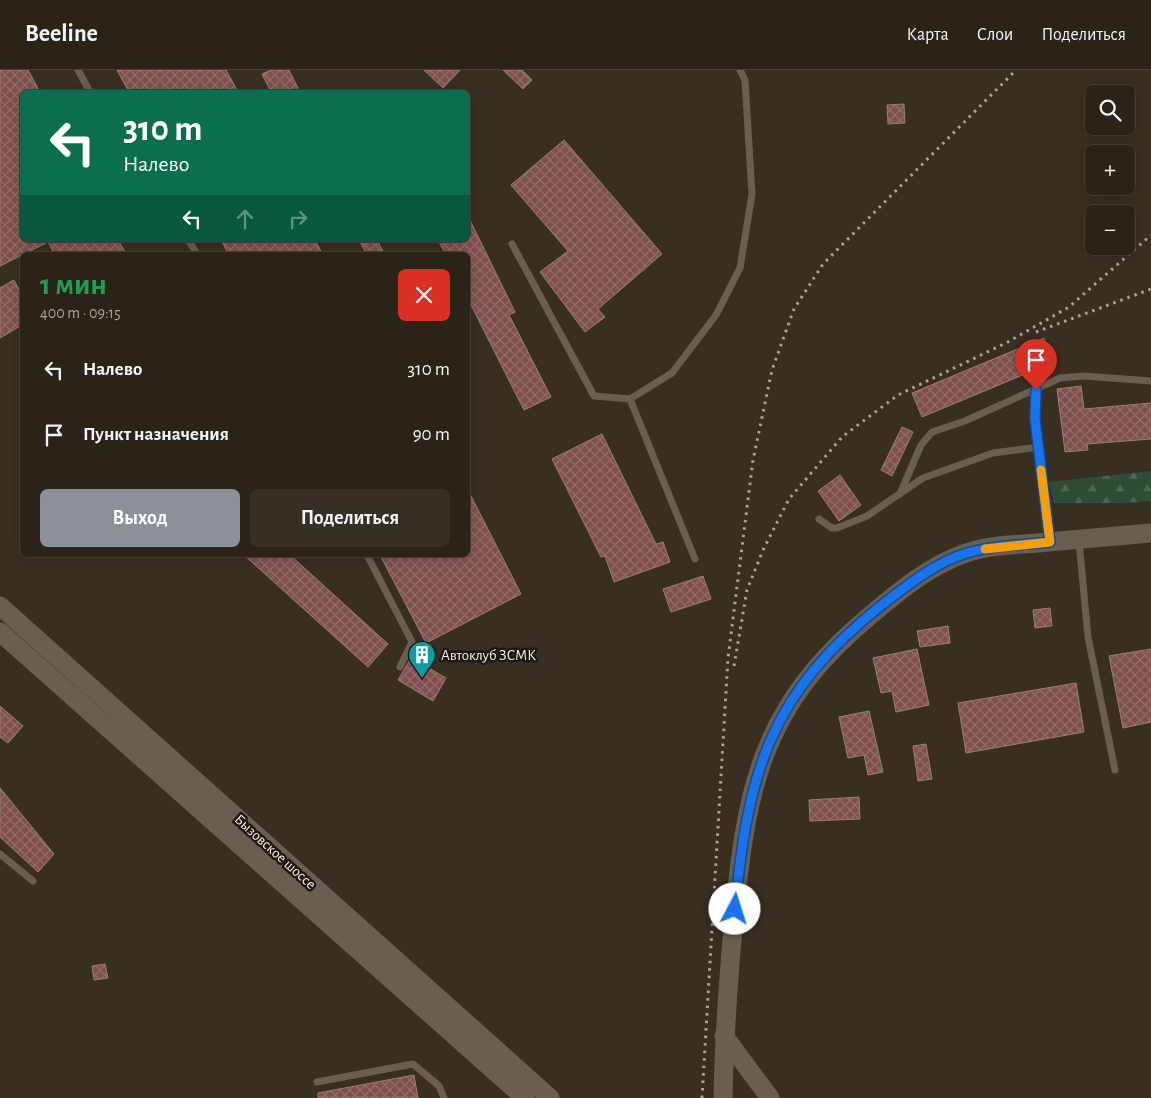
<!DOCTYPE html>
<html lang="ru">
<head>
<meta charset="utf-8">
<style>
  :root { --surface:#2b2318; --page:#372f25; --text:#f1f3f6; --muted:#a6a4a2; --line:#474037; --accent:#8c9099 }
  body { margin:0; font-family:"Alegreya Sans",sans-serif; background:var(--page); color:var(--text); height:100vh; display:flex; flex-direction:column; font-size:19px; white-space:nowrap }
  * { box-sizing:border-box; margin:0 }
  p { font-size:16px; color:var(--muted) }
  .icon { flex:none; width:28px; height:28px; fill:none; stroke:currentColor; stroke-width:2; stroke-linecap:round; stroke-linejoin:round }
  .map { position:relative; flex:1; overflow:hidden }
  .drawer { position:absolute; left:20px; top:182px; width:450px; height:305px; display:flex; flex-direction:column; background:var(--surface); border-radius:8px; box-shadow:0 2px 12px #0003,0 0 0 1px var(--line) }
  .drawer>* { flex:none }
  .hud { position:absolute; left:20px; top:20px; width:450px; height:152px; border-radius:8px; box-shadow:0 2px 12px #0003,0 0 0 1px var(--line); background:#0b6e4f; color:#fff; overflow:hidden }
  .fabs { position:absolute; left:1085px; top:15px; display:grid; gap:10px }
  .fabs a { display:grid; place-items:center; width:50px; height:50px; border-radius:8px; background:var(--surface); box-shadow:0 2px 12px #0003,0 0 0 1px var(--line); font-size:25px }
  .pin { position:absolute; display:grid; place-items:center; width:42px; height:42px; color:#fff; margin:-51px -21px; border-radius:50% 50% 50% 0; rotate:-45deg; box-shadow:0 0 5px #0007 }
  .pin .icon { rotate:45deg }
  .me { position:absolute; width:55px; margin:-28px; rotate:5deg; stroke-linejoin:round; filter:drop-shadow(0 0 4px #0008) }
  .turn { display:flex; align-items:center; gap:18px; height:105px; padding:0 20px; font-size:22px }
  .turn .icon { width:65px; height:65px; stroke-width:2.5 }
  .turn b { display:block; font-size:35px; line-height:42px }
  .lanes { display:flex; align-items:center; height:48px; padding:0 20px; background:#0003; justify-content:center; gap:25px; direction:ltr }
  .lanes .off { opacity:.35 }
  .round { display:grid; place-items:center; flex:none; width:52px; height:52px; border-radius:8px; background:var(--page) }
  .headline { display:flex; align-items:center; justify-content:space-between; height:85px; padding:0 20px }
  h1 { font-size:30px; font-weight:700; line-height:38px; color:#1e9e55 }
  .button { display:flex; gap:10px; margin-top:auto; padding:10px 20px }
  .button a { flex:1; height:58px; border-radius:8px; background:var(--accent); color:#fff; font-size:20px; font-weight:700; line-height:58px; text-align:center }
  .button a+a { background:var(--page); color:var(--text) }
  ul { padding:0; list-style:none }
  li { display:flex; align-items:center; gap:15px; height:65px; padding:0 20px }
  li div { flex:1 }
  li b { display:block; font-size:19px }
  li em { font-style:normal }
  header { display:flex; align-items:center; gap:30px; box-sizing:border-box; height:70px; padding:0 25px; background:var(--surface); border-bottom:1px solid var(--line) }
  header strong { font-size:24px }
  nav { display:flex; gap:28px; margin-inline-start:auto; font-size:18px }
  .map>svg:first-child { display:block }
</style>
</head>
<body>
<header>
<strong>Beeline</strong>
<nav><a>Карта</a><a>Слои</a><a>Поделиться</a></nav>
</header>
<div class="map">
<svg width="1151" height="1028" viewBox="0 0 1151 1028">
  <defs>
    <pattern id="forest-firs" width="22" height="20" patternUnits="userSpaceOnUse" patternTransform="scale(1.25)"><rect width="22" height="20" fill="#2e4c36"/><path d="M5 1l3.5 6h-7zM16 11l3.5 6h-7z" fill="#4d6653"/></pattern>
    <pattern id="building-cross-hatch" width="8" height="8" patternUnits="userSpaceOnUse" patternTransform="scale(1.25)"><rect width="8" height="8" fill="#80514c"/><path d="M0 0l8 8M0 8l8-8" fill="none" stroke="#936a66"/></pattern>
  </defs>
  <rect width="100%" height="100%" fill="#392f20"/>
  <path fill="url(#forest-firs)" d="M1151,401V431L1126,433H1054L1049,412Z"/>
  <g fill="url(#building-cross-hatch)" stroke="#967e7b">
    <path d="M0,0H28L40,22H22V170H118L127,185H55L48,172L0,196Z"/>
    <path d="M117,0H226L238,22H129Z"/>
    <path d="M271,0H289L300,22H271L262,4Z"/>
    <path d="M424,0H460L443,18Z"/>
    <path d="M503,0H522L532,10L523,19Z"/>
    <path d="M904,34L905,53L888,54L887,35Z"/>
    <path d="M564,70L662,184L598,239L605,247L585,262L540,202L568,181L511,115Z"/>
    <path d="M468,146L515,242L509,245L551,327L524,340L468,229V185H446L438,170H468Z"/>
    <path d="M221,170H315L323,185H229Z"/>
    <path d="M359,170H377L385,185H367Z"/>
    <path d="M14,210L22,225V255L0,268V218Z"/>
    <path d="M1044,268L1054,292L922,347L912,323Z"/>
    <path d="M1081,316L1084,339L1151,333V369L1087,374L1088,380L1065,382L1057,319Z"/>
    <path d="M902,357L913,362L892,406L881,400Z"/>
    <path d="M602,364L656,474L663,472L670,492L614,512L605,486L601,487L552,389Z"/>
    <path d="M840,405L861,435L839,451L818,421Z"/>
    <path d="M468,420L521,524L426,573L380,485H468Z"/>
    <path d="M244,485H290L388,574L368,597Z"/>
    <path d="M703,506L711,529L671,542L663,519Z"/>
    <path d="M1050,538L1052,556L1035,558L1033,540Z"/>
    <path d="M948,556L950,573L920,577L917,561Z"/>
    <path d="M917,579L929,635L896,642L892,621L881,623L873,588Z"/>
    <path d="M1151,579V652L1123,658L1109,586Z"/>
    <path d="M411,588L446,608L433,631L398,610Z"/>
    <path d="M1076,613L1084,662L966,683L958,633Z"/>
    <path d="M0,636L23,656L8,673L0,667Z"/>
    <path d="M869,641L883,702L868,705L864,685L848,688L839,647Z"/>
    <path d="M926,674L932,709L918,711L913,676Z"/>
    <path d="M0,718L54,784L38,802L0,767Z"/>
    <path d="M859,727L860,749L810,751L809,730Z"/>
    <path d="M105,894L108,908L94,910L92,896Z"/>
    <path d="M414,1005L418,1028H318V1023Z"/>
  </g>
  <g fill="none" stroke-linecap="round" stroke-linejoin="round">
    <g stroke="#6a5f4e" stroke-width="7">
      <path d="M78,0L90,22"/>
      <path d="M188,170L198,185"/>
      <path d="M512,174L594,326L630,329L672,303L716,245L740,198L752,124L745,10L740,0"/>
      <path d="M1036,320L1035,349L1050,472"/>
      <path d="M630,329L695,489"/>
      <path d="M900,424L921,375L932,362L965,351L1060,308L1084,306L1151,311"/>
      <path d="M819,449L832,458H837L867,446L923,408L993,383L1039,377"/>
      <path d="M1079,471L1088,567L1115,700"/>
      <path d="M367,485L412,572L400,597"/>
      <path d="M0,784L33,811"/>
      <path d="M317,1012L413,994L439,1016L444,1028"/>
    </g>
    <g stroke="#6a5f4e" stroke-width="19">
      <path d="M0,536L550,1028"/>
      <path d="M0,562L525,1028"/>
      <path d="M724,966L770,1028"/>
      <path d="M723,1028C724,971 728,915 733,858C746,719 759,637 872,544C900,520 931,495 966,483C991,474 1021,475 1048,472C1082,469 1117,466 1151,463"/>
    </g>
    <g stroke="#aca397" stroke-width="3" stroke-dasharray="2.5 5" stroke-linecap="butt">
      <path d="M1036,262L1151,219"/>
      <path d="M734,596L747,520L763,480L789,429L842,367L898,325L1006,273L1069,237L1151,165"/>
      <path d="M702,1028L728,588L753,390L772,300L794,239L823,194L1016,0"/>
    </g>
  </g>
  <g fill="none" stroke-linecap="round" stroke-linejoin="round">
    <defs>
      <path id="route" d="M735,839C748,701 770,623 883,534C908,515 936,492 967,483C994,475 1022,475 1050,472L1035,349L1036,320"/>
    </defs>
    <use href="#route" stroke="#114b97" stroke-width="12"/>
    <use href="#route" stroke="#1a73e8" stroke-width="9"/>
    <path stroke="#f59e0b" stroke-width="9" d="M985,479L1050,472L1041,400"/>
  </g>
  <defs>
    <symbol id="building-pin" viewBox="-11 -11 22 30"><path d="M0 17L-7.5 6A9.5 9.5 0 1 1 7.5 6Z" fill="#0f9aa8" stroke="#1d1811"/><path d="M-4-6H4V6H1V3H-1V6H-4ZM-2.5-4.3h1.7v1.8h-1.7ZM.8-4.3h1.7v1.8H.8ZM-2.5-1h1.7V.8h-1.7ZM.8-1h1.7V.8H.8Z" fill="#fff"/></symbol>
  </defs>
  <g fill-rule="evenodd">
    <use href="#building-pin" x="406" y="569" width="32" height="43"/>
  </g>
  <g text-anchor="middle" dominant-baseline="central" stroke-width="5" stroke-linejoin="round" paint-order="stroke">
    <g font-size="15" fill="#faf3e9" stroke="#1d1811" text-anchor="start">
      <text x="441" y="585">Автоклуб ЗСМК</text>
    </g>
    <g font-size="15" fill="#faf3e9" stroke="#1d1811">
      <text transform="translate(275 782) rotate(42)">Бызовское шоссе</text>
    </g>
  </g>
</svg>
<div class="fabs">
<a><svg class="icon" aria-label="search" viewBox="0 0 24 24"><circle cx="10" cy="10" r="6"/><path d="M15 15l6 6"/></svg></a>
<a>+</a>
<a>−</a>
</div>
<div class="pin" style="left:1036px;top:320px;background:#d93025"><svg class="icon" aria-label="arrive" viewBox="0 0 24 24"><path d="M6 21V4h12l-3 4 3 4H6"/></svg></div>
<svg class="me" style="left:735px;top:839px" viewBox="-20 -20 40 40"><circle r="19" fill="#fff"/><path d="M0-13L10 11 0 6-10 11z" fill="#1a73e8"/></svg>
<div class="hud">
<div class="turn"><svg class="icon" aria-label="left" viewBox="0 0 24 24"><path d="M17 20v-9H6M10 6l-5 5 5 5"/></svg><div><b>310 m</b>Налево</div></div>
<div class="lanes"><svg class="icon" aria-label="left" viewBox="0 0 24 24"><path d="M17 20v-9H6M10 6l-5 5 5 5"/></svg><svg class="icon off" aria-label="ahead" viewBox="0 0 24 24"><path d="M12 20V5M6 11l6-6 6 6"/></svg><svg class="icon off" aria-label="right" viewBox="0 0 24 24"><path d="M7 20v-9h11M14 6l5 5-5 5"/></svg></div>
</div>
<section class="drawer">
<div class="headline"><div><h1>1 мин</h1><p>400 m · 09:15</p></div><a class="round" style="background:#d93025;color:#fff"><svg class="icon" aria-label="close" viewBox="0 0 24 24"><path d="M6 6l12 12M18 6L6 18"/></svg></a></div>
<ul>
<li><svg class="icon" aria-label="left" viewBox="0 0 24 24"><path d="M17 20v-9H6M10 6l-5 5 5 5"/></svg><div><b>Налево</b></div><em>310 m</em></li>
<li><svg class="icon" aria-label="arrive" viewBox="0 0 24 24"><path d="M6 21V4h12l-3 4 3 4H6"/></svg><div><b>Пункт назначения</b></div><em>90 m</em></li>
</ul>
<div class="button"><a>Выход</a><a>Поделиться</a></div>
</section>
</div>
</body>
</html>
